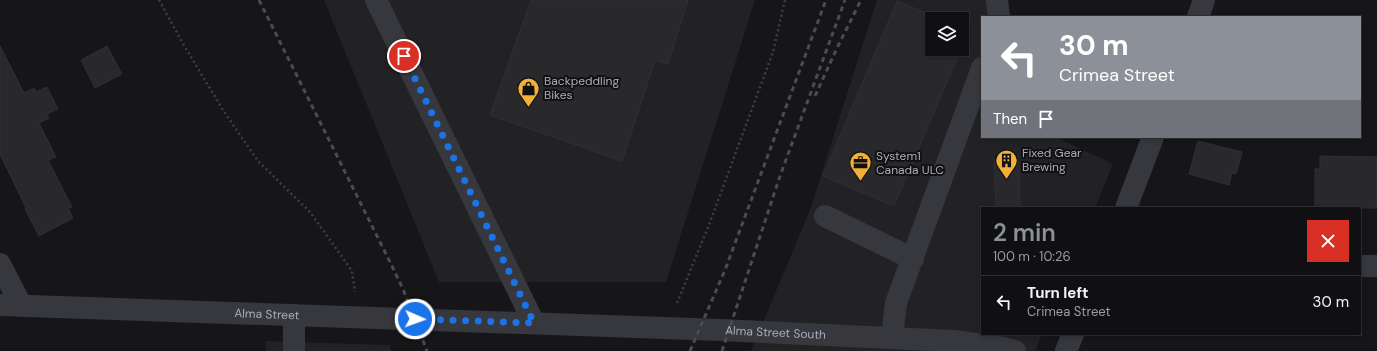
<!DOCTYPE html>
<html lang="en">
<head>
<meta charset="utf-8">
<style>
  :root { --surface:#101012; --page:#1e1e20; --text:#f1f3f6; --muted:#9c9d9f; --line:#303032; --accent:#8c9099 }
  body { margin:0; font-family:"DM Sans",sans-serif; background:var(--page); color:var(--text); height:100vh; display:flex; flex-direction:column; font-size:15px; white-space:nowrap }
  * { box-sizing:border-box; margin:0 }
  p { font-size:13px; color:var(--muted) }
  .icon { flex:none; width:22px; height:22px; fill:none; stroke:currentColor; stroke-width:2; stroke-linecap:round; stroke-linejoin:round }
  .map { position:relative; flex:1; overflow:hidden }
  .side { position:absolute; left:981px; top:207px; width:380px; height:128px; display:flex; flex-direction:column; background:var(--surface); border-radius:0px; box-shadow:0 2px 6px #0003,0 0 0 1px var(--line) }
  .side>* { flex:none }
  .hud { position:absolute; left:981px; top:16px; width:380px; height:122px; border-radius:0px; box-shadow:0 2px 6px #0003,0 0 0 1px var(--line); background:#8c9099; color:#fff; overflow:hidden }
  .fabs { position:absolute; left:925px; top:12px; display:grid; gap:8px }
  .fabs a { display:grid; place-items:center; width:44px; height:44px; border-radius:0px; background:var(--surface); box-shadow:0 2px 6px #0003,0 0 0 1px var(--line); font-size:20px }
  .pin { position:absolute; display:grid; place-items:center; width:34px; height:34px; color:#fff; margin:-17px; border:2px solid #fff; border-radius:50%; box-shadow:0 1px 4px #0007 }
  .me { position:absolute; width:44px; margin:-22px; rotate:92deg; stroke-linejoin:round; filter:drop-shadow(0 0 3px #0008) }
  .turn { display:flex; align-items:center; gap:14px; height:84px; padding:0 12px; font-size:18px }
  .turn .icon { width:52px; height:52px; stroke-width:2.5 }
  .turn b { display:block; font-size:28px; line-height:34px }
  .then { display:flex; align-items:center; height:38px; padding:0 12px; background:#0003; gap:8px; font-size:15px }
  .round { display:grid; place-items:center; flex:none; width:42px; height:42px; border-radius:0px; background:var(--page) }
  .overview { display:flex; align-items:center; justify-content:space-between; height:68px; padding:0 12px }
  h1 { font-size:24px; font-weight:600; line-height:30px; color:var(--accent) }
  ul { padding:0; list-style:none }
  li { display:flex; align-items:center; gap:12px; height:52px; padding:0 12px; border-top:1px solid var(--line) }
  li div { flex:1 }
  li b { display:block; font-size:15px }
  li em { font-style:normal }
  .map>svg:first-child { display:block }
</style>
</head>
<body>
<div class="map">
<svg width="1377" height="351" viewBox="0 0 1377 351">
  <rect width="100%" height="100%" fill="#161618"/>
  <g fill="#222225" fill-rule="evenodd">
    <path d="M324,0H755L666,282H439Z"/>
    <path d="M877,0H1009L1002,17H982V69L972,96L982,101V137H1056L1113,164L1095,208H982V334H1042L1035,351H751L810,210ZM932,19H962V49H932Z"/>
    <path d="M265,341L390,345L391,351H266Z"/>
  </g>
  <g fill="#29292c" stroke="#303034">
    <path d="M531,0H688L668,64L655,60L622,161L490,115Z"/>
    <path d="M897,1L940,19H932V49H961L894,206L823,176Z"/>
    <path d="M962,28L968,31L962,46Z"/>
    <path d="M0,46L24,93L34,88L36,92L47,87L58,109L47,114L49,118L39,123L56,157L48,160L72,207L68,208L73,218L39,236L25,209L26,208L0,154Z"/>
    <path d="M107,46L122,74L95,88L81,60Z"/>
    <path d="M1198,141L1242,152L1236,174L1232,173L1229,185L1189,174Z"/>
    <path d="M1320,156L1377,157V208H1315V169H1320Z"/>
    <path d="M1019,161L1020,208H996L994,163Z"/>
  </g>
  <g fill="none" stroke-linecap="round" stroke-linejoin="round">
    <g stroke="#3d3f44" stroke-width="2.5" stroke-dasharray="2 3" stroke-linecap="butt">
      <path d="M159,0L182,42L223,110L258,161L310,212L352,271L355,292"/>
      <path d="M677,303L709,225L773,52L785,0"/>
    </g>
    <g stroke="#37383d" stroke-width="22">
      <path d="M376,0L534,323"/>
      <path d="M997,0L999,17"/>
      <path d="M1198,17L1204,0"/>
      <path d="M1126,208L1153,137"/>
      <path d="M825,216L913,259"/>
      <path d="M0,264L21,305"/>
      <path d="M1360,266H1377"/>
      <path id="s1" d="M0,305L721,330L954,341L1004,348L1015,351"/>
      <path d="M294,315V351"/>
      <path d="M892,338L896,303L982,68"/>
      <path d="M1066,351L1073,334"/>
    </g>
    <g stroke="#4a4c52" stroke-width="3" stroke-dasharray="5 4" stroke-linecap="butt">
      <path d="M259,0L391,264L403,289L427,351"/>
      <path d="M815,96L837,48L861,0"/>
      <path d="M690,351L725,270L826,0"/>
      <path d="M722,351L780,176L845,0"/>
    </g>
  </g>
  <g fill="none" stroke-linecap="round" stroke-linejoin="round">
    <path stroke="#1a73e8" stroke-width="7" stroke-dasharray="0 12.6" d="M404,56L534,323L415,319"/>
  </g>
  <defs>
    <symbol id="shop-pin" viewBox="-11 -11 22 30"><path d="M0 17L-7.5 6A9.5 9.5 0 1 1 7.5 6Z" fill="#f2b134" stroke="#111113"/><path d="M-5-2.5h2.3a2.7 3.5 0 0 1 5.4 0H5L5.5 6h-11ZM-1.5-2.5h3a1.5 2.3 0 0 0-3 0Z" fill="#111"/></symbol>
    <symbol id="building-pin" viewBox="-11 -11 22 30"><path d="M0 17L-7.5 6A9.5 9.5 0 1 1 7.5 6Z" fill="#f2b134" stroke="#111113"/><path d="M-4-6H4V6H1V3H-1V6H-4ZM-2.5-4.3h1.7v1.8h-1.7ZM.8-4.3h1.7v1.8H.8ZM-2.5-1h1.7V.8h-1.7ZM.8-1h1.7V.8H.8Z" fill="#111"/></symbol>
    <symbol id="office-pin" viewBox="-11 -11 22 30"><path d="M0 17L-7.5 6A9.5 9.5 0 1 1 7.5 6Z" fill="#f2b134" stroke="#111113"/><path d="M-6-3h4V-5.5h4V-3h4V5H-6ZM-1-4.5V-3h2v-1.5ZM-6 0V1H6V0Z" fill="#111"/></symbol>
  </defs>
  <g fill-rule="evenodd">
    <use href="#shop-pin" x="516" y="76" width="25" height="34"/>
    <use href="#building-pin" x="994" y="148" width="25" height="34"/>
    <use href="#office-pin" x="848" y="150" width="25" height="34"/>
  </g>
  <g text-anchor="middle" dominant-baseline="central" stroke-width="4" stroke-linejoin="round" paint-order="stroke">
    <g font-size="12" fill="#a8adb8" stroke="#111113" text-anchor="start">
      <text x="544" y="81">Backpeddling<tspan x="544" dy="14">Bikes</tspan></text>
      <text x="1022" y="153">Fixed Gear<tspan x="1022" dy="14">Brewing</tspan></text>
      <text x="876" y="156">System1<tspan x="876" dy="14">Canada ULC</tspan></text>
    </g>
    <g font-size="12" fill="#a8adb8" stroke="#111113">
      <text stroke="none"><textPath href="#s1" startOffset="267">Alma Street</textPath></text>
      <text stroke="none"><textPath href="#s1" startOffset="776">Alma Street South</textPath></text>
    </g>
  </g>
</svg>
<div class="fabs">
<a><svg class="icon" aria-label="layers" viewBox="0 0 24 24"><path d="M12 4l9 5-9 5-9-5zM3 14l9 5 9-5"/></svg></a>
</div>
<div class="pin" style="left:404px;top:56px;background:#d93025"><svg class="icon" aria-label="arrive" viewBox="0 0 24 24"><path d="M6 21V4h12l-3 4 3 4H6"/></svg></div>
<svg class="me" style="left:415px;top:319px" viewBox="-20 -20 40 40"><circle r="17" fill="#1a73e8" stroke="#fff" stroke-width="3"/><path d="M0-11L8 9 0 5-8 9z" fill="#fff"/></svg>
<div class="hud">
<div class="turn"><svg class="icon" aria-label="left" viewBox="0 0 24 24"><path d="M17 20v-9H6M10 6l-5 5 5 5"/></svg><div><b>30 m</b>Crimea Street</div></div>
<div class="then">Then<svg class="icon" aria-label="arrive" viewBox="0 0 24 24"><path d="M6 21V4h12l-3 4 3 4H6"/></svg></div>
</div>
<section class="side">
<div class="overview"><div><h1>2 min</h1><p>100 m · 10:26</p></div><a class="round" style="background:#d93025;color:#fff"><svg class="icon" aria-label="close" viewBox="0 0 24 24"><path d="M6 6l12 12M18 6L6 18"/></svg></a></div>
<ul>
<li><svg class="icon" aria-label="left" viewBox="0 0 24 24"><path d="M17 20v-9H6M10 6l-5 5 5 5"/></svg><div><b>Turn left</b><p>Crimea Street</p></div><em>30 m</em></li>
</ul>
</section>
</div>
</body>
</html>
